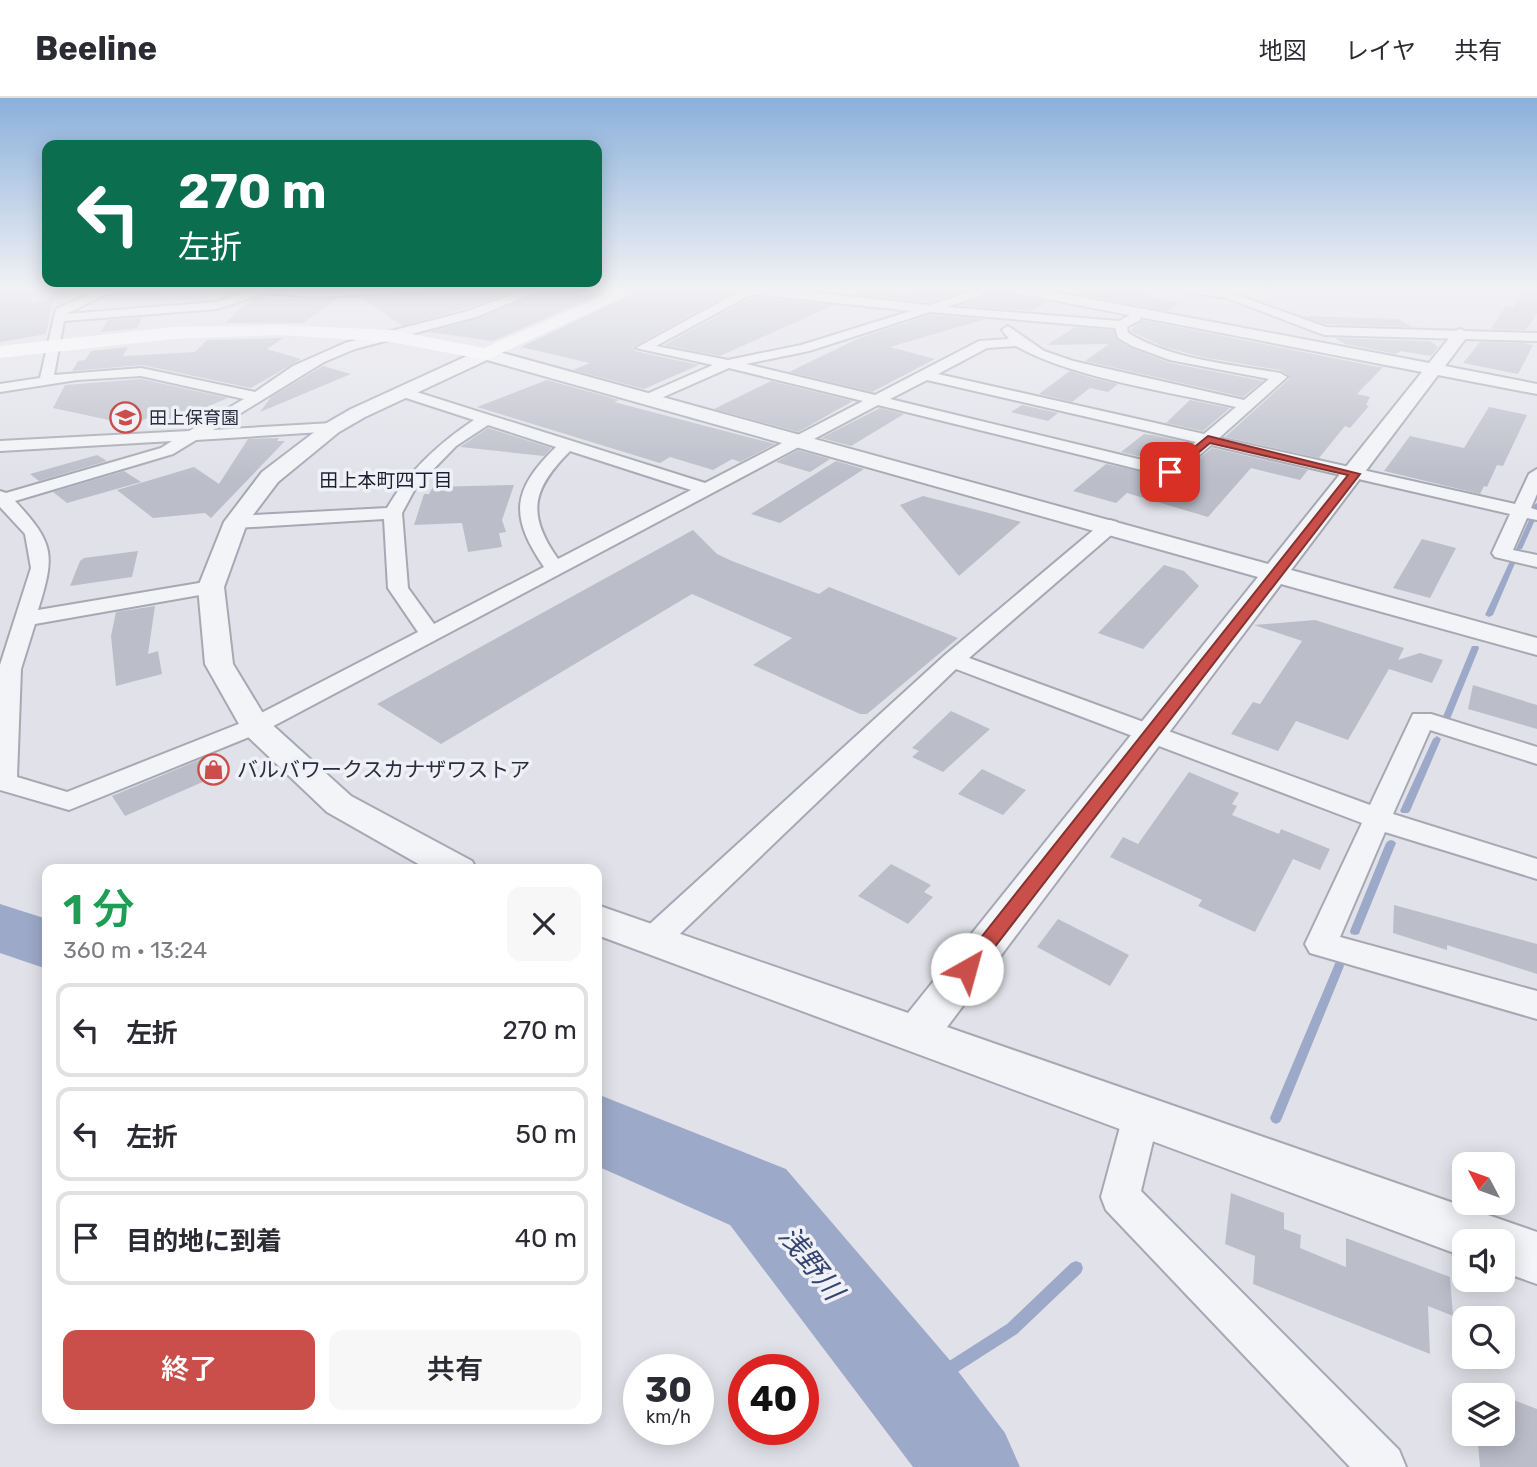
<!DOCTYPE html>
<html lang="ja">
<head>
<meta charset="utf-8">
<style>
  :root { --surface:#fff; --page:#f7f7f7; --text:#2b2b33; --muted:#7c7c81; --line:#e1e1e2; --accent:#ca4e49 }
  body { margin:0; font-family:Rubik,"Noto Sans JP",sans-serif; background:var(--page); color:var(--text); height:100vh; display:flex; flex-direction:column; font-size:26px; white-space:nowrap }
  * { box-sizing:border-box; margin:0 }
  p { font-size:23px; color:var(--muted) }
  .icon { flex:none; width:38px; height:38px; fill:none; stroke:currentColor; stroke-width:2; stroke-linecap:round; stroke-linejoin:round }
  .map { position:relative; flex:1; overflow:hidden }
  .side { position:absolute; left:42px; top:766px; width:560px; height:560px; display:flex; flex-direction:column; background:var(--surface); border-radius:14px; box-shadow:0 4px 18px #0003 }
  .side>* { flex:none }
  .guide { position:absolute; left:42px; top:42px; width:560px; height:147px; border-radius:14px; box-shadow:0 4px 18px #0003; background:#0b6e4f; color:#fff; overflow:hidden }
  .needle { width:46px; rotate:311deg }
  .controls { position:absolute; left:1452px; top:1054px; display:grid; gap:14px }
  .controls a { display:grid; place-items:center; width:63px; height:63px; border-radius:14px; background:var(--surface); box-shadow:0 4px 18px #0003; font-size:35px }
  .speed { position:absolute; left:623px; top:1256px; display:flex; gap:14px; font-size:35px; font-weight:700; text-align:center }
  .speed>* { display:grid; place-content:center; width:91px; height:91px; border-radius:50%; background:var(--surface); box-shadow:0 4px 18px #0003; line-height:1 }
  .speed small { font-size:18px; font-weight:400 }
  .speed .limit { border:10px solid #d22; background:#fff; color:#111 }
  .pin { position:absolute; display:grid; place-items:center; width:60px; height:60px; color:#fff; margin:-30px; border-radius:14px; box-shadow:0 4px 10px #0006 }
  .me { position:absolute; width:77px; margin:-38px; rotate:38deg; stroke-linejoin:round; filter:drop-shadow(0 0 5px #0008) }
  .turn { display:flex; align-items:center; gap:24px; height:147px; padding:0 21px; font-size:32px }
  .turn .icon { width:91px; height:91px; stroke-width:2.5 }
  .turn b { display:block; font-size:49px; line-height:60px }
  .round { display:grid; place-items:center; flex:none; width:74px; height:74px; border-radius:14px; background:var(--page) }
  .head { display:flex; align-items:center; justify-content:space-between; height:119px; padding:0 21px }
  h1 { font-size:42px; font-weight:600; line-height:52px; color:#1e9e55 }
  .action { display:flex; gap:14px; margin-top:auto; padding:14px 21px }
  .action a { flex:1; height:80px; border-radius:14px; background:var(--accent); color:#fff; font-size:28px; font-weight:600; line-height:80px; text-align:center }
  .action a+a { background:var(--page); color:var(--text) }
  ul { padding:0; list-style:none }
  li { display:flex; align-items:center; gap:21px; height:94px; margin:0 14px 10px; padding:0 7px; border:4px solid var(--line); border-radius:14px }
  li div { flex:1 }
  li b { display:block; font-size:26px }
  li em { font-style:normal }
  header { display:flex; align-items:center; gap:42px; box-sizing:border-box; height:98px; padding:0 35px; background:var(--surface); border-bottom:2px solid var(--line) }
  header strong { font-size:33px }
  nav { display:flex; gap:38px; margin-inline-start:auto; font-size:24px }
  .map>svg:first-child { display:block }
</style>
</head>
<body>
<header>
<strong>Beeline</strong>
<nav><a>地図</a><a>レイヤ</a><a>共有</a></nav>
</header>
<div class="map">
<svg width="1537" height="1369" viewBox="0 0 1537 1369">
  <rect width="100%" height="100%" fill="#e1e2e9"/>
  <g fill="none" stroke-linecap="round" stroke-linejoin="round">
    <g fill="#9da9c8" fill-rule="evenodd">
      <path d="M1537,405V412L1534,411V407Z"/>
      <path d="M1532,420L1535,422L1522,451L1517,452L1516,451L1529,422Z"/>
      <path d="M1513,461L1516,463L1493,517L1489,519L1485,517L1510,463Z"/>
      <path d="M1472,548H1478L1479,550L1450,621L1449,623H1443L1442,621Z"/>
      <path d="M1437,638L1441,641L1410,713L1408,715H1402L1400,713L1433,641Z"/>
      <path d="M1391,742L1394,743L1396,745L1360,833L1359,836L1355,837L1351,836L1350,833L1386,745L1388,743Z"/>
      <path d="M1339,864L1343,865L1344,868L1282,1020L1280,1024L1276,1026L1272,1024L1270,1020L1334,868L1335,865Z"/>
      <path d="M1076,1163L1081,1165L1083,1170L1081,1175L1017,1236L920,1298L915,1300L910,1298L908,1293L910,1288L1007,1226L1071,1165Z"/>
    </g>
    <g fill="#9da9c8" fill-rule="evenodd">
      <path d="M0,806L47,821V871L0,855Z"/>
      <path d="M597,996L786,1071L948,1260L1005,1335L1020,1369H913L730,1127L597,1068Z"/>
    </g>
  </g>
  <g fill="#bbbdc9">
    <path d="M463,189H525L467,210L402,228L361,199L455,195Z"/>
    <path d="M550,189H617L493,243L429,234L477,221Z"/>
    <path d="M647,189H694L730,195L633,249L635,253L699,267L644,291L573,272L590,265L521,249Z"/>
    <path d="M913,189H979L929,204L858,197L855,191L914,197Z"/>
    <path d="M1078,189H1152L1139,196L1179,205L1167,213L1083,197Z"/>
    <path d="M1525,189H1537V215L1526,232L1491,231L1506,208L1513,209Z"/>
    <path d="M32,191L31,205L53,201L46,236L0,244V195Z"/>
    <path d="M1001,193L1005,196L1048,204L1031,213L960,207Z"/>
    <path d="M261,199L274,202L338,200L303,225H225L248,204Z"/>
    <path d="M753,199L834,207L720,258L664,247Z"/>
    <path d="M930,217L986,221L890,249L935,261L872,294L789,274L859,240Z"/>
    <path d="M1302,218L1398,221L1412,229L1326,226Z"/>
    <path d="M142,220L137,230L101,234L108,222Z"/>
    <path d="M1142,222L1379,269H1383L1357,296L1370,299L1366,307L1369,308L1350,330L1345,328L1319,360L1225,339L1289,281L1288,277L1280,272L1202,259L1164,249L1130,233Z"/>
    <path d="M1075,229L1113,232L1117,242L1131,250L1170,265L1263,283L1243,299L1085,263L1109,246L1047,247Z"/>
    <path d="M283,240L267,251L301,261L251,290L142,267L72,273L78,263L85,262L91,253L128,249L123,258L195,254L207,242Z"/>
    <path d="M1335,240L1430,243L1438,249L1431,258L1400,253L1396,256L1345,246Z"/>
    <path d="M1480,244L1522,245L1533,247L1518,276L1463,265Z"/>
    <path d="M323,268L351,276L260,314L271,299Z"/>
    <path d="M1070,273L1092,280L1118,286L1108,294L1090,290L1072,304L1039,296Z"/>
    <path d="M141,281L228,300L175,322L154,317L132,327L53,310L65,287Z"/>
    <path d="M547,282L619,302L614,304L775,346L740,364L732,361L713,372L670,359L660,365L477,309Z"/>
    <path d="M771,283L853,303L798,334L714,311Z"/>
    <path d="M1190,302L1230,310L1203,333L1166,325Z"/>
    <path d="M1022,307L1058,315L1048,323L1011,314Z"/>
    <path d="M1489,309L1527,317L1503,368L1497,367L1487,389L1484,388L1480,396L1384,373L1410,338L1464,350Z"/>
    <path d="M880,310L904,316L851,348L821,340Z"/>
    <path d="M488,330L551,350L544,358L460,349Z"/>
    <path d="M1144,336L1153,337L1190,345L1166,365L1121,354Z"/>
    <path d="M279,340L277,343H285L211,420L205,415L153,420L117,392L194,369L219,386L248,341Z"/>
    <path d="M1212,350L1308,372L1300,382L1251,370L1208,419L1127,395L1116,405L1073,393L1106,366L1176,381Z"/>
    <path d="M798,352L830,361L810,374L776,364Z"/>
    <path d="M97,357L107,363L39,383L30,376Z"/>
    <path d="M836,363L864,371L780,425L751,416Z"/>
    <path d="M124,373L141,384L67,405L53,394Z"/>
    <path d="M514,387L502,422L506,434L499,435L502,449L468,454L462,425L414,427L424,396H429L433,389Z"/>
    <path d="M923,398L989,415L1021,424L959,478L900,407Z"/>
    <path d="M693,432L717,456L732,463L819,496L829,489L958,540L867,616H860L753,567L792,540L692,496L441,646L377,606Z"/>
    <path d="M1422,441L1456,450L1430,500L1393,490Z"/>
    <path d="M138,453L132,479L70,488L80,463L84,460Z"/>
    <path d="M1164,467L1184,473L1199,488L1143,551L1098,535Z"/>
    <path d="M155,508L148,556L158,553L162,576L116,588L111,538L116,514Z"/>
    <path d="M1315,522L1404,550L1398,562L1420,555L1443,562L1432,585L1389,571L1348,642L1296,623L1278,653L1231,636L1253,604L1260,606L1302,543L1254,527Z"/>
    <path d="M1473,587L1537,607V631L1468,611Z"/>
    <path d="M951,613L990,631L943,674L912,659L919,653L912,650Z"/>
    <path d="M216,655L230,672L125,718L112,698Z"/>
    <path d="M982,671L1026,692L1003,717L958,696Z"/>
    <path d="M1189,674L1239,695L1232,706L1237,708L1232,717L1279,736L1281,731L1330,751L1320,772L1293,761L1255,834L1198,808L1202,802L1110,759L1123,739L1138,746Z"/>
    <path d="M891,766L931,787L924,794L933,799L908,826L858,798Z"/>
    <path d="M1394,807L1537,846V876L1447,847V852L1393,835Z"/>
    <path d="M1058,821L1129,857L1110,888L1037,849Z"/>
    <path d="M1231,1095L1284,1115V1131L1301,1137L1300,1150L1346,1169V1140L1450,1179L1453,1218L1428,1208L1430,1256L1253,1186L1255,1158L1225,1146Z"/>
    <path d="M1503,1298L1537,1311V1369H1480L1477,1335H1503Z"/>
  </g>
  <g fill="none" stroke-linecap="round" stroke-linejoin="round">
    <defs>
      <path id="service" d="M0,189H17L0,193Z"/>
      <g id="minor">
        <path d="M114,189H161L155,192L107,196L66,216L216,204L248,193L231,189L315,193L461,189L455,192L315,199L265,195L217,211L64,223L54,277L141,270L255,294L293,268L345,245L468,213L532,189H548L476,219L355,251L324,264L213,332L332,325L337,327V333L196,342L173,356L15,403C55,446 55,457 38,512L211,483L221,489L211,495L35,526L21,571L17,679L67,694L246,623L418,534L388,490L384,421L236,430L227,424L236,418L387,410C409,373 438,346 474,322L397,297V291H407L705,385L863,303L729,270L652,304H642V298L713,267L636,250L738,194L713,189H762L929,207L988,189H1005L947,209L1119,223L1132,216H1140V222L1127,229L1128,235C1173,262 1229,266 1280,275L1287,279L1219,340L1515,406L1529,376L1537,371V396L1531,410L1537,412V422L1527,420L1513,452L1537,457V469L1495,459L1492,455L1510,416L1211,347L1176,378L1170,379L878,307L264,633L69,712L0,692V567L31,470L25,436L0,409V393L6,395L161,350L172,343L0,353V343L189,333L244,301L141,278L77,282L0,294V286L40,280L56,211L101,191ZM752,196L911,213L801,247L728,262L656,248ZM930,214L1115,230L1118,240L1132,248L1170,262L1269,281L1244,302L1073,263L1044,253L1008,228L1002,232L1009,241L979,243L875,297L746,266L809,253ZM1016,248C1072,280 1171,294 1236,309L1204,336L938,276L987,250ZM927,282L1196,344L1167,368L890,301ZM488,327L556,349C512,392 509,418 544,469L434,526L408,490L402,415L416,389L456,348ZM570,353L691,392L558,461C526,416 532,391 570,353Z"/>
        <path d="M1156,189L1229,194L1326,229L1537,235V243L1324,237L1227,200Z"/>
        <path d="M1110,422L1117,424L1119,428L1117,432L969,560L1370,707L1413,616H1431L1537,649V666L1430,632L1393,716L1537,761V781L1385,734L1340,839L1537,893V921L1310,855L1305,846L1362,725L956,571L663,852L652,855L641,852L636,843L641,834L945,557L1103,424Z"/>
        <path d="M1141,1001L1154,1006L1159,1018L1141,1093L1399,1352L1406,1369H1350L1106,1112L1101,1099L1123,1018L1128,1006Z"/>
      </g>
      <path id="tertiary" d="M999,189H1028L1429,265L1455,233L1461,231L1469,236L1445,268L1537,286V296L1438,277L1291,472L1537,540V557L1281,486L947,929L1537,1134V1186L1503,1174V1143H1465V1159L597,837V807L908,915L1258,479L487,262L365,319L339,334L278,384L247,425L224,489L233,566L267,622L351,698L472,763L477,772H429L327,714L244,635L205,566L198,489L224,424L262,374L325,326L351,311L480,252H492L1268,466L1422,274L1006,193Z"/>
    </defs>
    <use href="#service" stroke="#a6a8b3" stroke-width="4"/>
    <use href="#minor" stroke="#a6a8b3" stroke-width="4"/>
    <use href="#tertiary" stroke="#a6a8b3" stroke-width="4"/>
    <use href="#service" fill="#f3f4f7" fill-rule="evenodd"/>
    <use href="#minor" fill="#f3f4f7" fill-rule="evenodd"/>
    <use href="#tertiary" fill="#f3f4f7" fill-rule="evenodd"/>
    <path fill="#fff" fill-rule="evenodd" d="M623,189H645L486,262L391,244L279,237L172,241L0,260V248L172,229L279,227L391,232L484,250Z"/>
  </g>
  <linearGradient id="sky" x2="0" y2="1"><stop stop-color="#8ab0db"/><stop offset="0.5" stop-color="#f2f2f5"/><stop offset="1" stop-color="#f2f2f5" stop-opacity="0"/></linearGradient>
  <rect width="1537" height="381" fill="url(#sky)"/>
  <path fill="#ca4e49" stroke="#83332f" stroke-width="2" d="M1208,338L1360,376L973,877H960L957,871L960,866L1348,377L1210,345L1173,376H1166V372Z"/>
  <defs>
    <symbol id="school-ring" viewBox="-11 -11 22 22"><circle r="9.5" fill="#f0f1f6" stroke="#ca4e49" stroke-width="1.5"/><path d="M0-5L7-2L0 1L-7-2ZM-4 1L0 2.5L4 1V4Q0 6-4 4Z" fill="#ca4e49"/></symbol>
    <symbol id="shop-ring" viewBox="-11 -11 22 22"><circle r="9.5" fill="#f0f1f6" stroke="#ca4e49" stroke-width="1.5"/><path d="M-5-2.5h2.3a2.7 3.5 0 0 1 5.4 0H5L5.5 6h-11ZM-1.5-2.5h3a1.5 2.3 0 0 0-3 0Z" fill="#ca4e49"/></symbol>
  </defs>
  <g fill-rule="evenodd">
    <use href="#school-ring" x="108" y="302" width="35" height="35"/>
    <use href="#shop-ring" x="196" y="654" width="35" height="35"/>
  </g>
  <g text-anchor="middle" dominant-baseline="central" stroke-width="7" stroke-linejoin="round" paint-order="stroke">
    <g font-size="18" fill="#292d40" stroke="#f0f1f6" text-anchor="start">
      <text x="149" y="320">田上保育園</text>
    </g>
    <g font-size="19" fill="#1c1f31" stroke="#f0f1f6">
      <text x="386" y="382">田上本町四丁目</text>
    </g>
    <g font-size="21" fill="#292d40" stroke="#f0f1f6" text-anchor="start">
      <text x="237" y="671">バルバワークスカナザワストア</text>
    </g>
    <g font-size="28" font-style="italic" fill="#354573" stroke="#f0f1f6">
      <text transform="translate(811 1165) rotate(52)">浅野川</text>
    </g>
  </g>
</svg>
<div class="controls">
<a><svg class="needle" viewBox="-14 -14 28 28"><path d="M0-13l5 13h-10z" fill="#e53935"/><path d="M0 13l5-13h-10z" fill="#7c7c81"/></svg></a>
<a><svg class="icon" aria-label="sound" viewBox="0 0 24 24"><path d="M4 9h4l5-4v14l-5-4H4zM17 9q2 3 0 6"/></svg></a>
<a><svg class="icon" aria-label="search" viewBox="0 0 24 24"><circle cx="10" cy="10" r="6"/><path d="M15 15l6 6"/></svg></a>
<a><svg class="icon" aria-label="layers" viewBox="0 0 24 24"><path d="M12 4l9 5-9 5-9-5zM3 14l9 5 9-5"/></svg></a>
</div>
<div class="speed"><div>30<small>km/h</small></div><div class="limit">40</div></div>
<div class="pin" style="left:1170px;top:374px;background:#d93025"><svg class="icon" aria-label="arrive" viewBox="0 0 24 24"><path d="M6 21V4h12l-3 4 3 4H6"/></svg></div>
<svg class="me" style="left:967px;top:871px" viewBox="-20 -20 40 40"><circle r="19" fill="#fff"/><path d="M0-13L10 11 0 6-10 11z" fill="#ca4e49"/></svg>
<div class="guide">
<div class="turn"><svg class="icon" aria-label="left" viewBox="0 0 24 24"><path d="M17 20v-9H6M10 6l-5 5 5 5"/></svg><div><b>270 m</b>左折</div></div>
</div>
<section class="side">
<div class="head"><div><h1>1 分</h1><p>360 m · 13:24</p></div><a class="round"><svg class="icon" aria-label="close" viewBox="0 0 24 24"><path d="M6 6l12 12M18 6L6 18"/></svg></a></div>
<ul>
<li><svg class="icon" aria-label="left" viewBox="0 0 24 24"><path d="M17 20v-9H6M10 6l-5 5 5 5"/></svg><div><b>左折</b></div><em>270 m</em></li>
<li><svg class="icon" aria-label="left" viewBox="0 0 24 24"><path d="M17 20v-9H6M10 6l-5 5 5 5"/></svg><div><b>左折</b></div><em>50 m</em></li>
<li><svg class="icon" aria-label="arrive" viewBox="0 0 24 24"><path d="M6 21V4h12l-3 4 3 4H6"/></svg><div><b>目的地に到着</b></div><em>40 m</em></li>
</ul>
<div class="action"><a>終了</a><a>共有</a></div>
</section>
</div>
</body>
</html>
